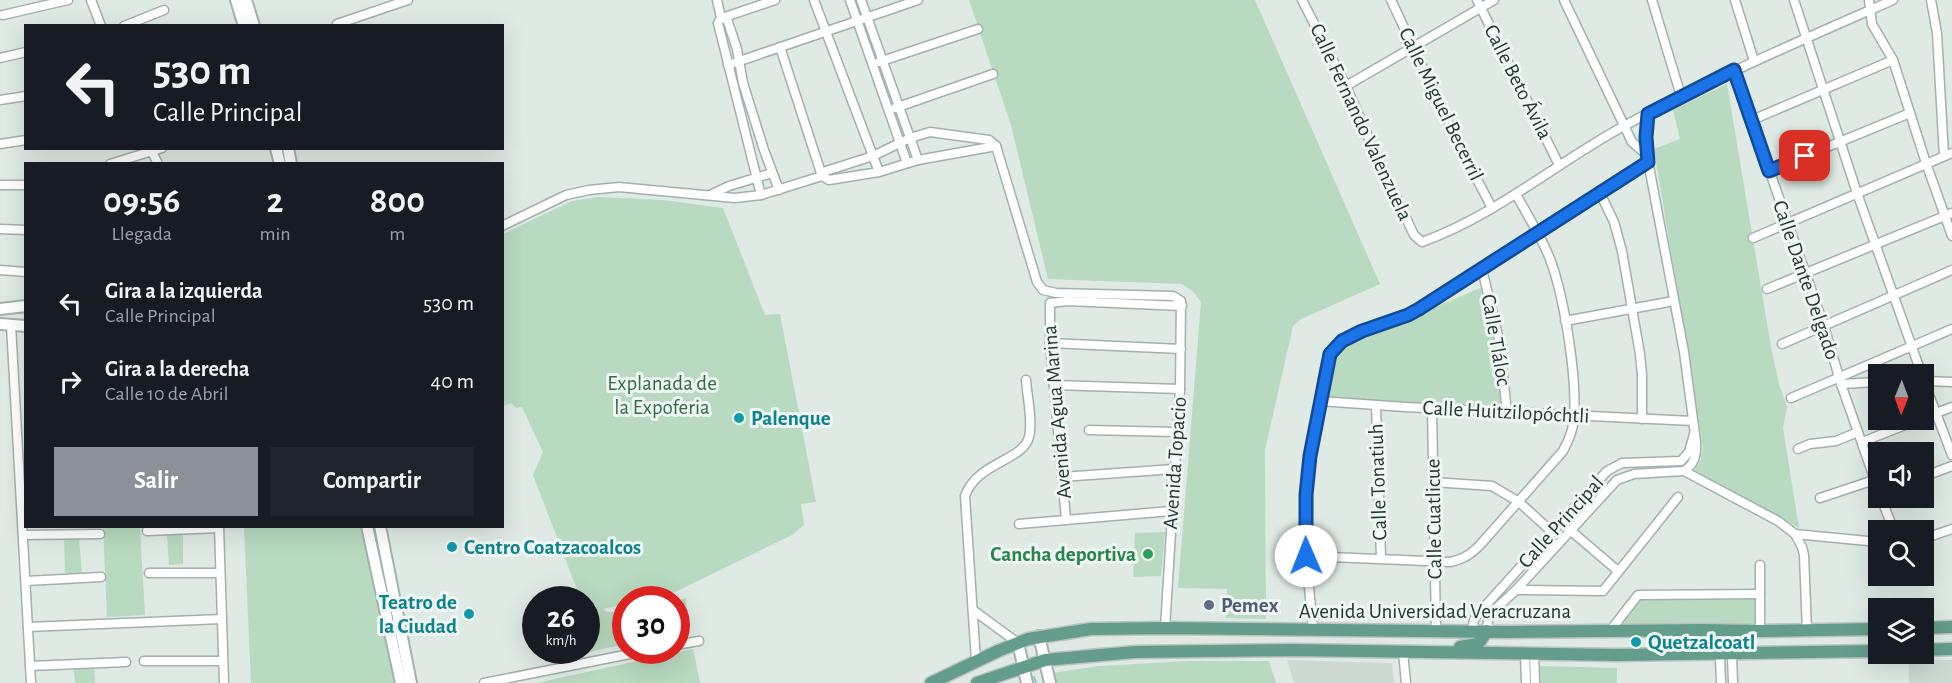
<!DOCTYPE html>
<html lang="es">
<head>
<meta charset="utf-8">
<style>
  :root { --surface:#171b24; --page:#20242c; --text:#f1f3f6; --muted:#9ea1a6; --accent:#8c9099 }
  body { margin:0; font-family:"Alegreya Sans",sans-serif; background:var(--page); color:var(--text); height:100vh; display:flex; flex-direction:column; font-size:22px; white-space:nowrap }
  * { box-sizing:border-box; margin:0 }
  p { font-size:20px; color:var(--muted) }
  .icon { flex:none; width:33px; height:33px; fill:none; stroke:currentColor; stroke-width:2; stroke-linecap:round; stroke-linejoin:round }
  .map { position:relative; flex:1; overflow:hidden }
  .sheet { position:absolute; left:24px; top:162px; width:480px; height:366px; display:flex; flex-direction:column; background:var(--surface); border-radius:0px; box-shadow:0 6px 24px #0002 }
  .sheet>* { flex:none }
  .top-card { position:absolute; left:24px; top:24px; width:480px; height:126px; border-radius:0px; box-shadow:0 6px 24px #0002; background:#171b24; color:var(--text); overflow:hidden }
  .needle { width:39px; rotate:181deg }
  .controls { position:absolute; left:1868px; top:364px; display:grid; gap:12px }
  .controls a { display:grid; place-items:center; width:66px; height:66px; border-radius:0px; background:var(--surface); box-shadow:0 6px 24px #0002; font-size:30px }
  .speed { position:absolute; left:522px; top:586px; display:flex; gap:12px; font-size:30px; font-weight:700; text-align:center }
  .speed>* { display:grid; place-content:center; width:78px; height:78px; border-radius:50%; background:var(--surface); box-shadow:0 6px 24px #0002; line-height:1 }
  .speed small { font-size:15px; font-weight:400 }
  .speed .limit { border:9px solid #d22; background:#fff; color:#111 }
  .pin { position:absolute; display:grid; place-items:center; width:51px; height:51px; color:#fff; margin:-26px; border-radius:12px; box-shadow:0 3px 9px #0006 }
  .me { position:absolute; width:66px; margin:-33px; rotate:359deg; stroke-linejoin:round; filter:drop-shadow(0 0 4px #0008) }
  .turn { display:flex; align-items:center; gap:21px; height:126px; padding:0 30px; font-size:27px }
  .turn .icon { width:78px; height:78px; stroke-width:2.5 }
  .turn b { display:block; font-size:42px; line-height:51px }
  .eta { display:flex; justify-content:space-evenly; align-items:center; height:102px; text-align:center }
  .eta b { font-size:36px; font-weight:700; line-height:42px }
  .cta { display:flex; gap:12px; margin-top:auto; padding:12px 30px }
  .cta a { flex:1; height:69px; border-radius:0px; background:var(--accent); color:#fff; font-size:24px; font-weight:700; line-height:69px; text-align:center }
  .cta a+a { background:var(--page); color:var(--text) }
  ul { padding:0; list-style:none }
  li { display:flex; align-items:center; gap:18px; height:78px; padding:0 30px }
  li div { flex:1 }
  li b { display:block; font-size:22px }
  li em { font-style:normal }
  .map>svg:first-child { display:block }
</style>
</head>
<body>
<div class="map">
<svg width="1952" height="683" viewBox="0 0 1952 683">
  <rect width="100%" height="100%" fill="#dfeae4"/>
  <g fill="#cdd9d3">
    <path d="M1909,657L1930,660H1952V683H1909Z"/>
    <path d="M1287,660L1392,663L1394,683H1294Z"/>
  </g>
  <g fill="#b8dac0">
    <path d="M969,0H1255L1380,284L1301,319L1293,326L1265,450L1266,619L1226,618L1227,589L1178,588L1201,302L1194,292L1182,284L1048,279L1011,125Z"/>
    <path d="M1727,84L1771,347L1779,384L1787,407L1783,428L1799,528L1694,471L1701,459L1703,447L1654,149L1680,139L1673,110Z"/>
    <path d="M598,197L663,200L723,208L765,315L780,314L816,502L801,504L804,525L792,535L675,592L643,600H626L625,604L603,609L607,612H625V644L545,662L542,651H586V600H581L533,475L543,452L522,407L516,408L511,403L503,406V234L572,201Z"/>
    <path d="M1485,286L1498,351L1504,408L1326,399L1331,358L1344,346Z"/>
    <path d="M103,527H140L145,615L107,617Z"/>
    <path d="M244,527H360L398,683H251Z"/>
    <path d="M1165,532L1161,576L1133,577L1135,533Z"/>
    <path d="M183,534V564L169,565L167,535Z"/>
    <path d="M64,539H79L82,573H65Z"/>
    <path d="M1639,597L1757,598L1756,624L1737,627L1620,625Z"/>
    <path d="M686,598L688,631L677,633V600Z"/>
    <path d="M693,649L700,683H536Z"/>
    <path d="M1188,661H1269L1276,683H1055L1052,673L1099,666Z"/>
    <path d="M94,663L95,683H75L73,664Z"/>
    <path d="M1540,666L1617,668V683H1541Z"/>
  </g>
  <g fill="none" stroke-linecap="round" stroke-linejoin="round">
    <path stroke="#89c4cd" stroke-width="2" d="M1034,677L1036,683"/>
    <defs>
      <g id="minor">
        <path d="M91,0L101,26"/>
        <path d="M717,0L721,18L718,23L761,195"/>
        <path d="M814,0L879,172"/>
        <path d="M850,0L907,163"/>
        <path d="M861,0L918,160"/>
        <path d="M1302,0L1346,86L1370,141L1414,235L1422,242C1495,216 1556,163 1624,126C1711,79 1802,40 1893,0"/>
        <path d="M1391,0L1460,147L1492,208"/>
        <path d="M1477,0L1559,165"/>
        <path d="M1564,0L1632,142L1647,155"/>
        <path d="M1652,0L1681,96"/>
        <path d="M1735,0L1754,61"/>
        <path d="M1794,0L1857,193L1922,375"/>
        <path d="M1869,0L1872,24L1893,60L1926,163L1952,236"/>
        <path d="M1931,0L1937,33L1944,156"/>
        <path d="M3,15L68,0"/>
        <path d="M721,18L727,19L737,49L743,83L764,150L779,190"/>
        <path d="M722,18L775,0"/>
        <path d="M337,24L408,0"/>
        <path d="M124,26L164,10"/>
        <path d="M780,47L822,176"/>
        <path d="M0,58L26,52"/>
        <path d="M879,62L978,29"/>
        <path d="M728,65L918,0"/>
        <path d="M1734,70L1824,326L1841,384L1878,489"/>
        <path d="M1346,86L1494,0"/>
        <path d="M0,100L26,96"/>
        <path d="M895,108L993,74"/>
        <path d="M1752,120L1893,60"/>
        <path d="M0,144L26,140"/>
        <path d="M996,146L1037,282L1043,290L1056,293L1173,296L1181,301L1180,389L1165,628"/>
        <path d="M150,148L158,164"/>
        <path d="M110,164L162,148"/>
        <path d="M1769,171L1910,113"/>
        <path d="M822,176L829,180L879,172L918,160L996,146"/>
        <path d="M0,185H26"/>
        <path d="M1599,191L1614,222L1622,251L1640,354L1642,375V419"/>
        <path d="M710,195L729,186L772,173"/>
        <path d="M502,226L566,195L589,190L619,187L735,198L761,195L822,176L826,171L873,156L910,138L930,132L989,140L996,146"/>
        <path d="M0,229L26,230"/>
        <path d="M1753,238L1952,153"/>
        <path d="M1482,269L1499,340L1507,412"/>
        <path d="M0,270L26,272"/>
        <path d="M1767,289L1952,213"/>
        <path d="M1565,321L1674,301"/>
        <path d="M11,325L31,683"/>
        <path d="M1050,343L1181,349"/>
        <path d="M1782,344L1952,270"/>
        <path d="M1923,379L1952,455"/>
        <path d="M1923,381L1952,382"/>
        <path d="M1841,384L1878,382"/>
        <path d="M1054,385L1180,389"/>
        <path d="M1791,398L1952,329"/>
        <path d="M1320,401L1405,407L1693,421"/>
        <path d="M1376,405L1381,558"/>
        <path d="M1432,408L1436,630"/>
        <path d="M1923,418L1952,407"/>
        <path d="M1089,430L1177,432"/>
        <path d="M1862,442L1918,420"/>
        <path d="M1798,449L1810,444L1836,441L1858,432"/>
        <path d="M1684,471L1778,521L1795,534L1802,547L1804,555L1807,631"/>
        <path d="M1062,477L1174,469"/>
        <path d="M1923,477L1952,466"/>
        <path d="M1433,482L1492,486L1519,502L1552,532"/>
        <path d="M1820,498L1874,480"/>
        <path d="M1881,498L1894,531"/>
        <path d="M1066,519L1050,343V303L1068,301L1182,306"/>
        <path d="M1019,524L1171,511"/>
        <path d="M219,526L224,683"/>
        <path d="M1570,530L1618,571"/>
        <path d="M147,531L219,528"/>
        <path d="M1795,534L1878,542"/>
        <path d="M23,535L100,534"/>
        <path d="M1923,539L1952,529"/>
        <path d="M1306,556L1450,562C1464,559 1471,554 1480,545L1563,451C1569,440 1574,429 1574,416C1577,376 1564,296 1550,259C1541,236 1527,215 1516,194"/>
        <path d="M1760,565V631"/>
        <path d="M149,573H220"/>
        <path d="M26,581L101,577"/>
        <path d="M1516,590L1603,591L1678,497"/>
        <path d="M973,610L1018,643"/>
        <path d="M28,627L222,619"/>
        <path d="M1313,630C1309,584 1303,538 1306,493C1308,460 1314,429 1320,398C1323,381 1324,358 1336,346C1357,325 1394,322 1420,309L1648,161"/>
        <path d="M1719,630L1721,683"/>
        <path d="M1731,630L1733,683"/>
        <path d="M1472,631L1474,620L1478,614L1607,471L1622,463L1681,461L1689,452L1694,434"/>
        <path d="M1487,631L1488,621L1491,613L1516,590L1617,480L1634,474L1684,471C1695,464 1697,454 1696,442L1684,352L1648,161L1646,137L1648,114"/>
        <path d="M1610,631L1638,595L1760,594"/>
        <path d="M676,645L699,641"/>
        <path d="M1403,652L1406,683"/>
        <path d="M1525,653L1526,683"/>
        <path d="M1534,653L1535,683"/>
        <path d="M144,661H223"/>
        <path d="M976,661L965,496C977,462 1023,461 1029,437C1033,422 1027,395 1026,380"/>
        <path d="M30,666L126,662"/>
        <path d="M484,683L645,651"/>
      </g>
      <g id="tertiary">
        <path d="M0,309L26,306"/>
        <path d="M0,324L26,326"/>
        <path d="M1039,636L1050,683"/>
        <path d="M1018,643L1027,683"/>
      </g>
      <g id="secondary">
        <path d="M236,0L244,26"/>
        <path d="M246,0L254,26"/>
        <path d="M276,148L280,164"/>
        <path d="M288,148L291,164"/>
        <path d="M367,526L401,683"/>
        <path d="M380,526L411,683"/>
      </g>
      <g id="primary">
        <path d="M1923,628L1952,627"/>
        <path d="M1460,647L1478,644L1487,631"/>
        <path d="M1923,650L1952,649"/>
        <path d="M931,683L998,651L1028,639L1091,629L1165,628L1507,632L1704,630L1760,631L1878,629"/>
        <path d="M977,683L1045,660L1135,652L1291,650L1617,655L1878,651"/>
      </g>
    </defs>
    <use href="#minor" stroke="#a2b1ab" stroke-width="11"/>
    <use href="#tertiary" stroke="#a2b1ab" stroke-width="14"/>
    <use href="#secondary" stroke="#9fb5ac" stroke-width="14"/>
    <use href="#primary" stroke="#bcc4c1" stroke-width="15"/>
    <use href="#minor" stroke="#fff" stroke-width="8"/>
    <use href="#tertiary" stroke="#fff" stroke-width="10"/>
    <use href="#secondary" stroke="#fff" stroke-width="10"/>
    <use href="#primary" stroke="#659d8d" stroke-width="12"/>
  </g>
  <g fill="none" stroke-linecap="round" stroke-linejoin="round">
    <defs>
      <path id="route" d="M1306,556V495L1310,456L1330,354L1342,341L1362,331L1408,315L1419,309L1648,162L1646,137L1648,114L1734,70L1769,171L1805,156"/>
    </defs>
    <use href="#route" stroke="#114b97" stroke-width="15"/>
    <use href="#route" stroke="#1a73e8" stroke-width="10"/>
  </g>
  <g fill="#0f9aa8" stroke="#eff6f3" stroke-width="2">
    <circle cx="739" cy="418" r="6"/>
    <circle cx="452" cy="547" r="6"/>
    <circle cx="469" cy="614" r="6"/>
    <circle cx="1636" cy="642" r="6"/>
  </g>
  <circle fill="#2e9e5b" stroke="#eff6f3" stroke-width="2" cx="1148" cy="554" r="6"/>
  <circle fill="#5c6f8a" stroke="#eff6f3" stroke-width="2" cx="1209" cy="605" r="6"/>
  <g text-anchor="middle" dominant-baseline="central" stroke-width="6" stroke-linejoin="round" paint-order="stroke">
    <g font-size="21" fill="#213931" stroke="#eff6f3">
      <text transform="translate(1518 82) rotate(63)">Calle Beto Ávila</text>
      <text transform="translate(1441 104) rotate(64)">Calle Miguel Becerril</text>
      <text transform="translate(1361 122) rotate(65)">Calle Fernando Valenzuela</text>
      <text transform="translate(1806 280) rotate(71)">Calle Dante Delgado</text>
      <text transform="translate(1496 340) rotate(80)">Calle Tláloc</text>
      <text transform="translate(1057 412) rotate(-95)">Avenida Agua Marina</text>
      <text transform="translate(1506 412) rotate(3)">Calle Huitzilopóchtli</text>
      <text transform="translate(1175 463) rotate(-86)">Avenida Topacio</text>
      <text transform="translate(1378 482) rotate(-92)">Calle Tonatiuh</text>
      <text transform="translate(1434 519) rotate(-91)">Calle Cuatlicue</text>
      <text transform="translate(1561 522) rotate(-48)">Calle Principal</text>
      <text x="1435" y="611">Avenida Universidad Veracruzana</text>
    </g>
    <g font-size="21" fill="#2d6d44" stroke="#eff6f3">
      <text x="662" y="383">Explanada de<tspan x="662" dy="24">la Expoferia</tspan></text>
    </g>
    <g font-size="21" font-weight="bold" fill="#0d838f" stroke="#eff6f3" text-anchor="start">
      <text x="751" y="418">Palenque</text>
      <text x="464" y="547">Centro Coatzacoalcos</text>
      <text x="457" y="602" text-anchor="end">Teatro de<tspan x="457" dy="24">la Ciudad</tspan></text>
      <text x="1648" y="642">Quetzalcoatl</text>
    </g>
    <g font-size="21" font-weight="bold" fill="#27864d" stroke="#eff6f3" text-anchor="end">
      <text x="1136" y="554">Cancha deportiva</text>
    </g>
    <g font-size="21" font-weight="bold" fill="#4e5e75" stroke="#eff6f3" text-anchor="start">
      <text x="1221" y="605">Pemex</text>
    </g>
  </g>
</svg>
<div class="controls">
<a><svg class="needle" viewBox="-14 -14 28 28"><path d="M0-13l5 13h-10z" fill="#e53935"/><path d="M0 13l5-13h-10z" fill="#9ea1a6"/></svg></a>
<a><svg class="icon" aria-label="sound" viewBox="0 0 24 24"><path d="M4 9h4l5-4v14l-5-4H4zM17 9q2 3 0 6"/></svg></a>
<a><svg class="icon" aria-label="search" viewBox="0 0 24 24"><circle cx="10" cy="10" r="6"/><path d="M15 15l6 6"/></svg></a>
<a><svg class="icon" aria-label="layers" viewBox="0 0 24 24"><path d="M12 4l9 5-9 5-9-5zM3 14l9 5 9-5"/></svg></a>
</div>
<div class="speed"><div>26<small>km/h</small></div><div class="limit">30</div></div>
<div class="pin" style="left:1805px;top:156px;background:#d93025"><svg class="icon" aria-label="arrive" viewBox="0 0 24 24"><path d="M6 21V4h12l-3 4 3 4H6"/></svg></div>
<svg class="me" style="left:1306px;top:556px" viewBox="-20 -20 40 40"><circle r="19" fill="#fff"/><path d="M0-13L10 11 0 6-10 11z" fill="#1a73e8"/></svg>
<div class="top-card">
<div class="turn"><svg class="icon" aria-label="left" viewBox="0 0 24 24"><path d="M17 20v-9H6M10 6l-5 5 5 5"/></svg><div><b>530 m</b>Calle Principal</div></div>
</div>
<section class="sheet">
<div class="eta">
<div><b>09:56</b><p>Llegada</p></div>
<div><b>2</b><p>min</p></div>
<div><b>800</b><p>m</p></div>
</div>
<ul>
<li><svg class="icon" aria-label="left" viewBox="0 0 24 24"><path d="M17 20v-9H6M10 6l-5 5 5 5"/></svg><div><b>Gira a la izquierda</b><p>Calle Principal</p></div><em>530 m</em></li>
<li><svg class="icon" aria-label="right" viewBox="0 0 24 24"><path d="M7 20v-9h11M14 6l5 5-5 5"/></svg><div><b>Gira a la derecha</b><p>Calle 10 de Abril</p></div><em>40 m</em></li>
</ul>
<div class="cta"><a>Salir</a><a>Compartir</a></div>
</section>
</div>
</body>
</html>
